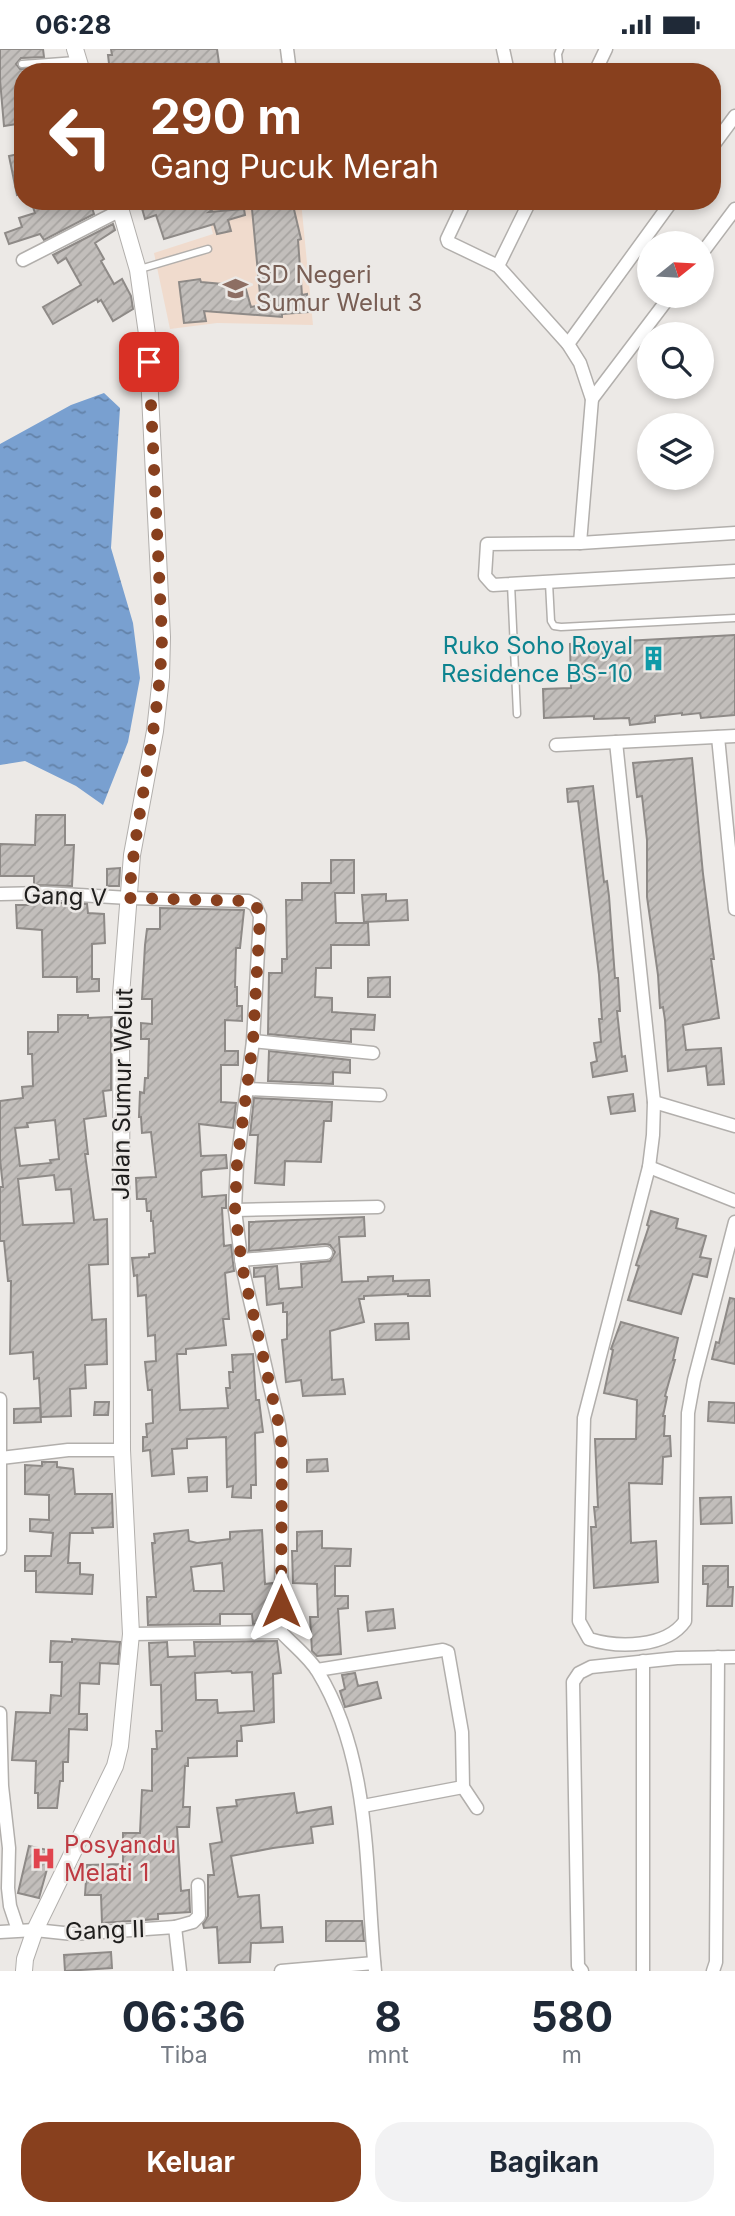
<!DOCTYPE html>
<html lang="id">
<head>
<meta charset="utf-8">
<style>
  :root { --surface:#fff; --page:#f2f2f3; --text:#1f2937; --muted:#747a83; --accent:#88401e }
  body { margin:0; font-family:Inter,sans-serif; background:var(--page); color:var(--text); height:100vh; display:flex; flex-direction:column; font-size:26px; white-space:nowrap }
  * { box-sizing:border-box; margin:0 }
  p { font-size:23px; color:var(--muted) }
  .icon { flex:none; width:38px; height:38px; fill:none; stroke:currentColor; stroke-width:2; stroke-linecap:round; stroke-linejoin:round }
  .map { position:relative; height:1922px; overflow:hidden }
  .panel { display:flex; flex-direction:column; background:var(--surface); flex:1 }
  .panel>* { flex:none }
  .hud { position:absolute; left:14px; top:14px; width:707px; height:147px; border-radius:28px; box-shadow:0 4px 10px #0003; background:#88401e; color:#fff; overflow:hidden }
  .needle { width:46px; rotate:72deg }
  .tools { position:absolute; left:637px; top:182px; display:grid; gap:14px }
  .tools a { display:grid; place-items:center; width:77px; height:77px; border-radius:50%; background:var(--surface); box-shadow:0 4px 10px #0003; font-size:35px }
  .pin { position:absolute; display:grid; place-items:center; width:60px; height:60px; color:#fff; margin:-30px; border-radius:14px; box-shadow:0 4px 10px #0006 }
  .me { position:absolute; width:77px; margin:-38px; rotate:0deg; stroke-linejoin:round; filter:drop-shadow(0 0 5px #0008) }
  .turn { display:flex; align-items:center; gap:24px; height:147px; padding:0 21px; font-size:32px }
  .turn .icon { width:91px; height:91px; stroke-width:2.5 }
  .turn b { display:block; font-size:49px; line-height:60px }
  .eta { display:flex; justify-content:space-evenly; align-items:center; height:119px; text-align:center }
  .eta b { font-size:42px; font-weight:700; line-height:49px }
  .cta { display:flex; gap:14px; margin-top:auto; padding:14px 21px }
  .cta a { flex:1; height:80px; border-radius:28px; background:var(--accent); color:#fff; font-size:28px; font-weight:700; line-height:80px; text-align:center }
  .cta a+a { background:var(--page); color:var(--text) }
  .status { display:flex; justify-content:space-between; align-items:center; height:49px; padding:0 35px; background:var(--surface); direction:ltr }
  .status svg { height:19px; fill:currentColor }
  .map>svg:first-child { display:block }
</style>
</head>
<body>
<div class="status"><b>06:28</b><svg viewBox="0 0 49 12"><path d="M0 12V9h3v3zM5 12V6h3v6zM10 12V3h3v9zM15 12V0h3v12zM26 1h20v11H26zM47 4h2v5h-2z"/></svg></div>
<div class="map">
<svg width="735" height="1922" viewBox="0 0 735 1922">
  <defs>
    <pattern id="water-ripples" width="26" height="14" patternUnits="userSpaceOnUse" patternTransform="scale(1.75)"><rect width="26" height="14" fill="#79a0d0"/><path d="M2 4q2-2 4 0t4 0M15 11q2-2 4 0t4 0" fill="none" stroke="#6382a8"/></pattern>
    <pattern id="building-hatch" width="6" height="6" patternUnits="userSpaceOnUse" patternTransform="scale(1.75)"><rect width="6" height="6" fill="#c2bebb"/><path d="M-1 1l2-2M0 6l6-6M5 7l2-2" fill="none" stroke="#a6a3a0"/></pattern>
  </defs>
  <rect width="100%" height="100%" fill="#ece9e6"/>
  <path fill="#f0dbcd" d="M204,152H301L313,276L217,274L170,280L154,204L213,185Z"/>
  <path fill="url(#water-ripples)" d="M104,344L120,359L111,499L133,574L140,629L128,693L103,756L76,737L25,712L0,716V395L71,356Z"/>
  <g fill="url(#building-hatch)" stroke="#8e8a87" stroke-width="2" fill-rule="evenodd">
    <path d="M0,0H43L44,8L21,9L16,15L20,20L44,19L45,23H23V74L4,77L0,31Z"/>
    <path d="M111,0H217L220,21L205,23V19L176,23H110L108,6H112Z"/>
    <path d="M23,104V145L17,146L9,107Z"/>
    <path d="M31,152H90L94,165L44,191L40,185L9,195L5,184L22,178L19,169L35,164Z"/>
    <path d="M154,152H224L209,163L244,160L245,166L228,171L231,182L217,185L214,175L164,190L156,166L145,170L141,156Z"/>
    <path d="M274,152H292L301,190L298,191L302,246L307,245L308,263L282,265V268L204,262L206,272L184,274L179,233L200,230L201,233L245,237L251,258L261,256L252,160L274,158Z"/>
    <path d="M113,175L115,181L95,194L104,210L101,212L114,235L122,230L131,247L133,260L113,272L101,251L98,253L97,250L53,275L43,258L81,236L66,209L58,214L53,206Z"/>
    <path d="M735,586V666L701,669L700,664L682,666V664L655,667V673L630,676L629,669L594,670V667L544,669L543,640L571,639L570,595Z"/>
    <path d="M692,709L703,825L714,910H711L719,969L683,976L686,1001L721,999L724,1035L708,1036L706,1017L668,1022L665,971L663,958L660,959L658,926L647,848V791L642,747L637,748L633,714Z"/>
    <path d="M593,737L604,833L607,832L609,847L615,929H618L620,962H617L622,1008L625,1007L627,1022L593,1028L591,1014L597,1012L594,994L601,993L599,970H602L599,926L578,752L568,753L567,740Z"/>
    <path d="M36,766H65V796H74L72,837L34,836V827H0V795L35,796Z"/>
    <path d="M331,811H354V844H335L336,874H368L369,896H331V919H316L315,948L332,949V963L375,966L374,981L351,980V993L268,985L269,924H282V910H287L286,851H302V834H331Z"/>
    <path d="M120,819L119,837H107V820Z"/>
    <path d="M386,845V852L407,851L408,871L364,873L362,846Z"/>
    <path d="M34,853L87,855L88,864L104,865L105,894L92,895V930H99V942L77,943V928H43L42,881L17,879L16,856H33Z"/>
    <path d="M160,859L244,861L240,899H236L235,938H237V957H242V972L225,971V1002H238V1016H221V1053L236,1054L233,1079L199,1075L201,1107L226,1106L227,1119L203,1121L201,1123L202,1148L226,1146V1159H222L224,1197L231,1196L234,1222L225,1224L229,1270H223L226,1296L186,1300V1305H177L180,1361L228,1359L226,1339H230L229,1323H233L232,1306L253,1305L256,1351H259L263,1383L255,1384L256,1436H251V1449L232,1448L233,1437L227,1438L226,1388L187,1390V1399L172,1400L174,1425L152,1427L150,1401L143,1402V1388H147L146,1375L153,1374L152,1341H148L145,1313L156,1312L155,1286L148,1287L146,1246L138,1247L137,1226L134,1227L132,1209L149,1208V1205L155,1204L153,1172H151V1162H147L146,1150H137L136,1129L156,1128L151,1083L142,1084L141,1068H139L140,1043L144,1044L145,1029H148L149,990H141V974L152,975V950H142L145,896L147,880H160Z"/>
    <path d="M390,928V948H368V929Z"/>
    <path d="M58,966H88V969L111,968V1041L103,1042L106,1067L84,1070L88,1105H85L94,1171L107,1170L108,1215L89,1216L92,1271L106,1270L107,1315L85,1316L86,1339L70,1340L71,1367L41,1368L39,1329L34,1330L33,1303L10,1305L11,1232H8L4,1192H0V1138H3L0,1110V1052L23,1049L22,1038L33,1037L32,1005H28V983H58ZM55,1071L59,1110L50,1111L51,1114L20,1117L15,1079L28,1078L27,1074ZM54,1126L56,1141L71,1140L74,1174L23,1176L18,1130Z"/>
    <path d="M269,1002L350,1011V1024L333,1023V1035L268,1032Z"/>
    <path d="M633,1045L635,1062L611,1065L608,1048Z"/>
    <path d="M254,1049L332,1053L331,1072H324L321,1113L285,1112L284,1136L255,1134L258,1086H250Z"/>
    <path d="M651,1162L678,1170L676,1179L706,1187L700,1208L711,1210L707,1228L693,1225L681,1265L628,1251L639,1217L636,1216L649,1177L647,1176Z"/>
    <path d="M364,1168L365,1187L339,1188L342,1233L368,1232V1228L393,1227V1232L429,1231L430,1247H408V1245L364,1247V1250H359L364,1273L330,1282L332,1331L343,1330L345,1345L303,1347L301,1331L286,1333L282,1291L287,1290V1263H283V1254L267,1256L265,1227L254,1228V1219L277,1217L279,1240L302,1238L301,1215L330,1212L335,1203L330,1196L325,1195L249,1202V1173Z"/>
    <path d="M730,1249L735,1250V1315L712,1310L716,1293L719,1294Z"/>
    <path d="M621,1273L678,1289L673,1311H675L665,1347L667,1348L663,1367H665L664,1387H670L671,1407L663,1408L662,1435L629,1434L631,1494L656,1492L658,1533L594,1539L591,1478H596L594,1458H598L595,1390H636L637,1351L604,1344L613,1301L611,1300Z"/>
    <path d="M408,1274L409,1290L376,1291L375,1275Z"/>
    <path d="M95,1353H109L108,1366H94Z"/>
    <path d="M709,1353L735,1354V1374L708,1372Z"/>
    <path d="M40,1359L41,1373L14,1374V1360Z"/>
    <path d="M327,1410L328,1422L307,1423V1411Z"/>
    <path d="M42,1413H57V1418L73,1420L75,1445H112L113,1478L92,1479L93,1484H70L68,1514H80V1525L93,1526L92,1545L36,1543V1522H25V1507H51L53,1484L30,1482V1470L49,1471V1446L25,1445V1416L42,1417Z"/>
    <path d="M207,1428V1442L189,1443L188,1429Z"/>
    <path d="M731,1448L732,1474L701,1475L700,1449Z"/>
    <path d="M188,1481L189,1492L197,1494L230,1490V1483L262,1481L265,1535L273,1534L272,1574L253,1575L252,1565H220V1575L148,1576L147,1548H156L152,1494H155L154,1485ZM222,1514L224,1542H194L191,1518Z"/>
    <path d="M322,1482V1499L351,1500L350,1517H335V1547H348V1559L338,1560L341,1605L317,1607L312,1602L310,1568H318L317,1535L293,1534L292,1502H297V1483Z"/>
    <path d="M703,1517H728V1538H733L732,1557H707L708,1535H703Z"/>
    <path d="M393,1560L395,1579L368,1582L366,1563Z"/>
    <path d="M72,1590L120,1593L118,1615L100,1614L99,1635L80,1634L79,1665H87V1681L69,1680L68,1713H63V1732H60L57,1759H38V1744H35L36,1712L12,1711L16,1663L50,1664L51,1646L61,1647L62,1613H50L51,1592L72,1593Z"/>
    <path d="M277,1592L281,1624L273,1625L274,1673L241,1677L242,1692H237V1707L188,1709V1717H185L183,1758H190L189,1778H177L181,1842L189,1841L190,1863L158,1865V1870L102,1874L101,1846H85L87,1816L123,1815V1784H140L142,1741L152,1742V1700H157L156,1682H162L161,1636H151L149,1594L167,1593L168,1608L195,1607L194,1593ZM231,1622L232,1624L252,1623L254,1662L218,1664L217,1651H196L195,1624Z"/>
    <path d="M355,1624L358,1637L377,1633L381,1649L345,1658L340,1642L345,1640L342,1626Z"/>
    <path d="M294,1744L297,1764L331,1758L333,1775L311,1778L313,1794L273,1799L231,1807L238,1848L259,1846L261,1879L282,1878L283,1893L251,1894L250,1913L219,1914L217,1878L204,1879L203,1875L208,1867V1826H214L210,1795L222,1793L217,1759L237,1757L236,1751Z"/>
    <path d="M29,1797L52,1802L39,1849L18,1844Z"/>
    <path d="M326,1872H362L364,1892H326Z"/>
    <path d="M111,1903L112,1919L65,1922L64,1906Z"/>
  </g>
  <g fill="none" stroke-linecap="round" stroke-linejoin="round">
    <defs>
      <g id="service">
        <path d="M560,0L558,5L560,23"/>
        <path d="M22,15L76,11"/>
        <path d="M140,220L208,200"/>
        <path d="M549,534L551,572L554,577L561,578L735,569"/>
        <path d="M511,535L517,665"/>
      </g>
      <g id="minor">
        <path d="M287,0L290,23"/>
        <path d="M503,0L508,23"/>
        <path d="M595,23L606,0"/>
        <path d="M712,98L735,67"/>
        <path d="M465,152L447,190L448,193L498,217L568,295L580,314L592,350L580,494"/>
        <path d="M702,204L735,160"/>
        <path d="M23,211L121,161"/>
        <path d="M498,217L530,152"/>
        <path d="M568,295L672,152"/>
        <path d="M592,350L670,247"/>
        <path d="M735,484L580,494L487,495L485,527L493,536L735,522"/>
        <path d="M718,688L735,860"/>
        <path d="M616,693L654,1053L653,1086L649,1118L584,1369L579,1572L589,1590C618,1599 666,1599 685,1572L688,1364L694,1331L735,1173"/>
        <path d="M556,696L735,687"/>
        <path d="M0,845L45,844L129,849L248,852L255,856L260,867L253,992L237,1115L235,1161L242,1217L279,1376L282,1400L281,1583"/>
        <path d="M253,992L373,1004"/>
        <path d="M247,1040L380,1046"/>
        <path d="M654,1053L735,1077"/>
        <path d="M649,1118L735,1152"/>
        <path d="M235,1161L378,1158"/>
        <path d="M241,1211L326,1204"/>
        <path d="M0,1350V1500"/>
        <path d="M1,1409L68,1401H122"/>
        <path d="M281,1583C293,1596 309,1608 318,1623C372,1712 365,1822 375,1922"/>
        <path d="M131,1585L281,1583"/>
        <path d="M317,1621L443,1601L448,1603L462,1683L463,1738L477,1759"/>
        <path d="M0,1664L2,1737L9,1799L8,1839L10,1857L18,1881"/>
        <path d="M363,1757L463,1738"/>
        <path d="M175,1878L193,1873L199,1867L198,1836"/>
        <path d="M0,1883L35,1881L73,1885L175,1878L180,1922"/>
        <path d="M281,1922L374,1914"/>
        <path d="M582,1922L578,1917L573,1633L579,1624L591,1618L677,1609L735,1608"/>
        <path d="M643,1922V1612"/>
        <path d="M713,1922L716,1913L718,1608"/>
      </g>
      <g id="tertiary">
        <path d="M75,0L82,23"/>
        <path d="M24,1922L25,1910L35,1881L115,1717L120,1697L131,1585L122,1401L121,946L132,806L155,682L161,628L162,588L147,285L138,221L118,152"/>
      </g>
    </defs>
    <use href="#service" stroke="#b2afac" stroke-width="9"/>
    <use href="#minor" stroke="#b2afac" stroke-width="15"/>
    <use href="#tertiary" stroke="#b2afac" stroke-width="18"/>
    <use href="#service" stroke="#fff" stroke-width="6"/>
    <use href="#minor" stroke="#fff" stroke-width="12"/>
    <use href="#tertiary" stroke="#fff" stroke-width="16"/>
  </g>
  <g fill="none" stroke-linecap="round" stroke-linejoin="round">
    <path stroke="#88401e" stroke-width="12" stroke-dasharray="0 21.6" d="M149,313L162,588C160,676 136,761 129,849L248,852L256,856L260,867L253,992L237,1115L235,1161L242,1217L279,1376L282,1400L281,1557"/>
  </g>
  <defs>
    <symbol id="school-bare" viewBox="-9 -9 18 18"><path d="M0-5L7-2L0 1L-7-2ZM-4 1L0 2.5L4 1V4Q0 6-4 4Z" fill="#8d6e63" stroke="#ece9e6" stroke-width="2.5" paint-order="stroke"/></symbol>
    <symbol id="building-bare" viewBox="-9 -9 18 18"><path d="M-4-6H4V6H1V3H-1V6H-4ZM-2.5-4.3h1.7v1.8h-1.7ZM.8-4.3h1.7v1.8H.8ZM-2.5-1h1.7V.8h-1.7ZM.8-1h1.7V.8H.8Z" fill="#0f9aa8" stroke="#ece9e6" stroke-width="2.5" paint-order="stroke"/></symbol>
    <symbol id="hospital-bare" viewBox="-9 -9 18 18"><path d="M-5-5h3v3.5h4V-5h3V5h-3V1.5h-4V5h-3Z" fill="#e0444e" stroke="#ece9e6" stroke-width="2.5" paint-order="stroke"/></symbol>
  </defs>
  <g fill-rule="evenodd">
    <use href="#school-bare" x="218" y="222" width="35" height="35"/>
    <use href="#building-bare" x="636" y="592" width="35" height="35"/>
    <use href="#hospital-bare" x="26" y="1792" width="35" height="35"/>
  </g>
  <g text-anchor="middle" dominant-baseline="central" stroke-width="5" stroke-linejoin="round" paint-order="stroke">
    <g font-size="24" fill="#785e54" stroke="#ece9e6" text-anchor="start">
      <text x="256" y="225">SD Negeri<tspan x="256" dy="28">Sumur Welut 3</tspan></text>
    </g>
    <g font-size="24" fill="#0d838f" stroke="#ece9e6" text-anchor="end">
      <text x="633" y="596">Ruko Soho Royal<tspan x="633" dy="28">Residence BS-10</tspan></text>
    </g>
    <g font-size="24" fill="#1f1e1d" stroke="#ece9e6">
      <text transform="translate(65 847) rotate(2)">Gang V</text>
      <text transform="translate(122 1045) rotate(-89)">Jalan Sumur Welut</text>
      <text transform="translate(105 1881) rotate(-2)">Gang II</text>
    </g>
    <g font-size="24" fill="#be3a42" stroke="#ece9e6" text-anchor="start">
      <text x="64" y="1795">Posyandu<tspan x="64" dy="28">Melati 1</tspan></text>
    </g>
  </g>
</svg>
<div class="tools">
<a><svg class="needle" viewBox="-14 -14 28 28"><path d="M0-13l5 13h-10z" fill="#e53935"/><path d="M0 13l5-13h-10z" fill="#747a83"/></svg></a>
<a><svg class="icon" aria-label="search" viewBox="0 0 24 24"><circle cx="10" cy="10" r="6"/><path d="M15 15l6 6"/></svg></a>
<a><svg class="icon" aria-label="layers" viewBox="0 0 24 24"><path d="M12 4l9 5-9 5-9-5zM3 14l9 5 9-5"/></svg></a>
</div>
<div class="pin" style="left:149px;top:313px;background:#d93025"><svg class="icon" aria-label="arrive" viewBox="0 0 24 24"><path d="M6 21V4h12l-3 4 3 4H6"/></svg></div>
<svg class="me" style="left:281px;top:1557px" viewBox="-20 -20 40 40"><path d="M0-17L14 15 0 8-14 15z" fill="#88401e" stroke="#fff" stroke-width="4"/></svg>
<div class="hud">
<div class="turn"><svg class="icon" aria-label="left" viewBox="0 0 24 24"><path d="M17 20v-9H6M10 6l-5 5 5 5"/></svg><div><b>290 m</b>Gang Pucuk Merah</div></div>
</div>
</div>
<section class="panel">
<div class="eta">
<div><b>06:36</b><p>Tiba</p></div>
<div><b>8</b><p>mnt</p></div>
<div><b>580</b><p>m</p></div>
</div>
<div class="cta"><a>Keluar</a><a>Bagikan</a></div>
</section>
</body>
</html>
